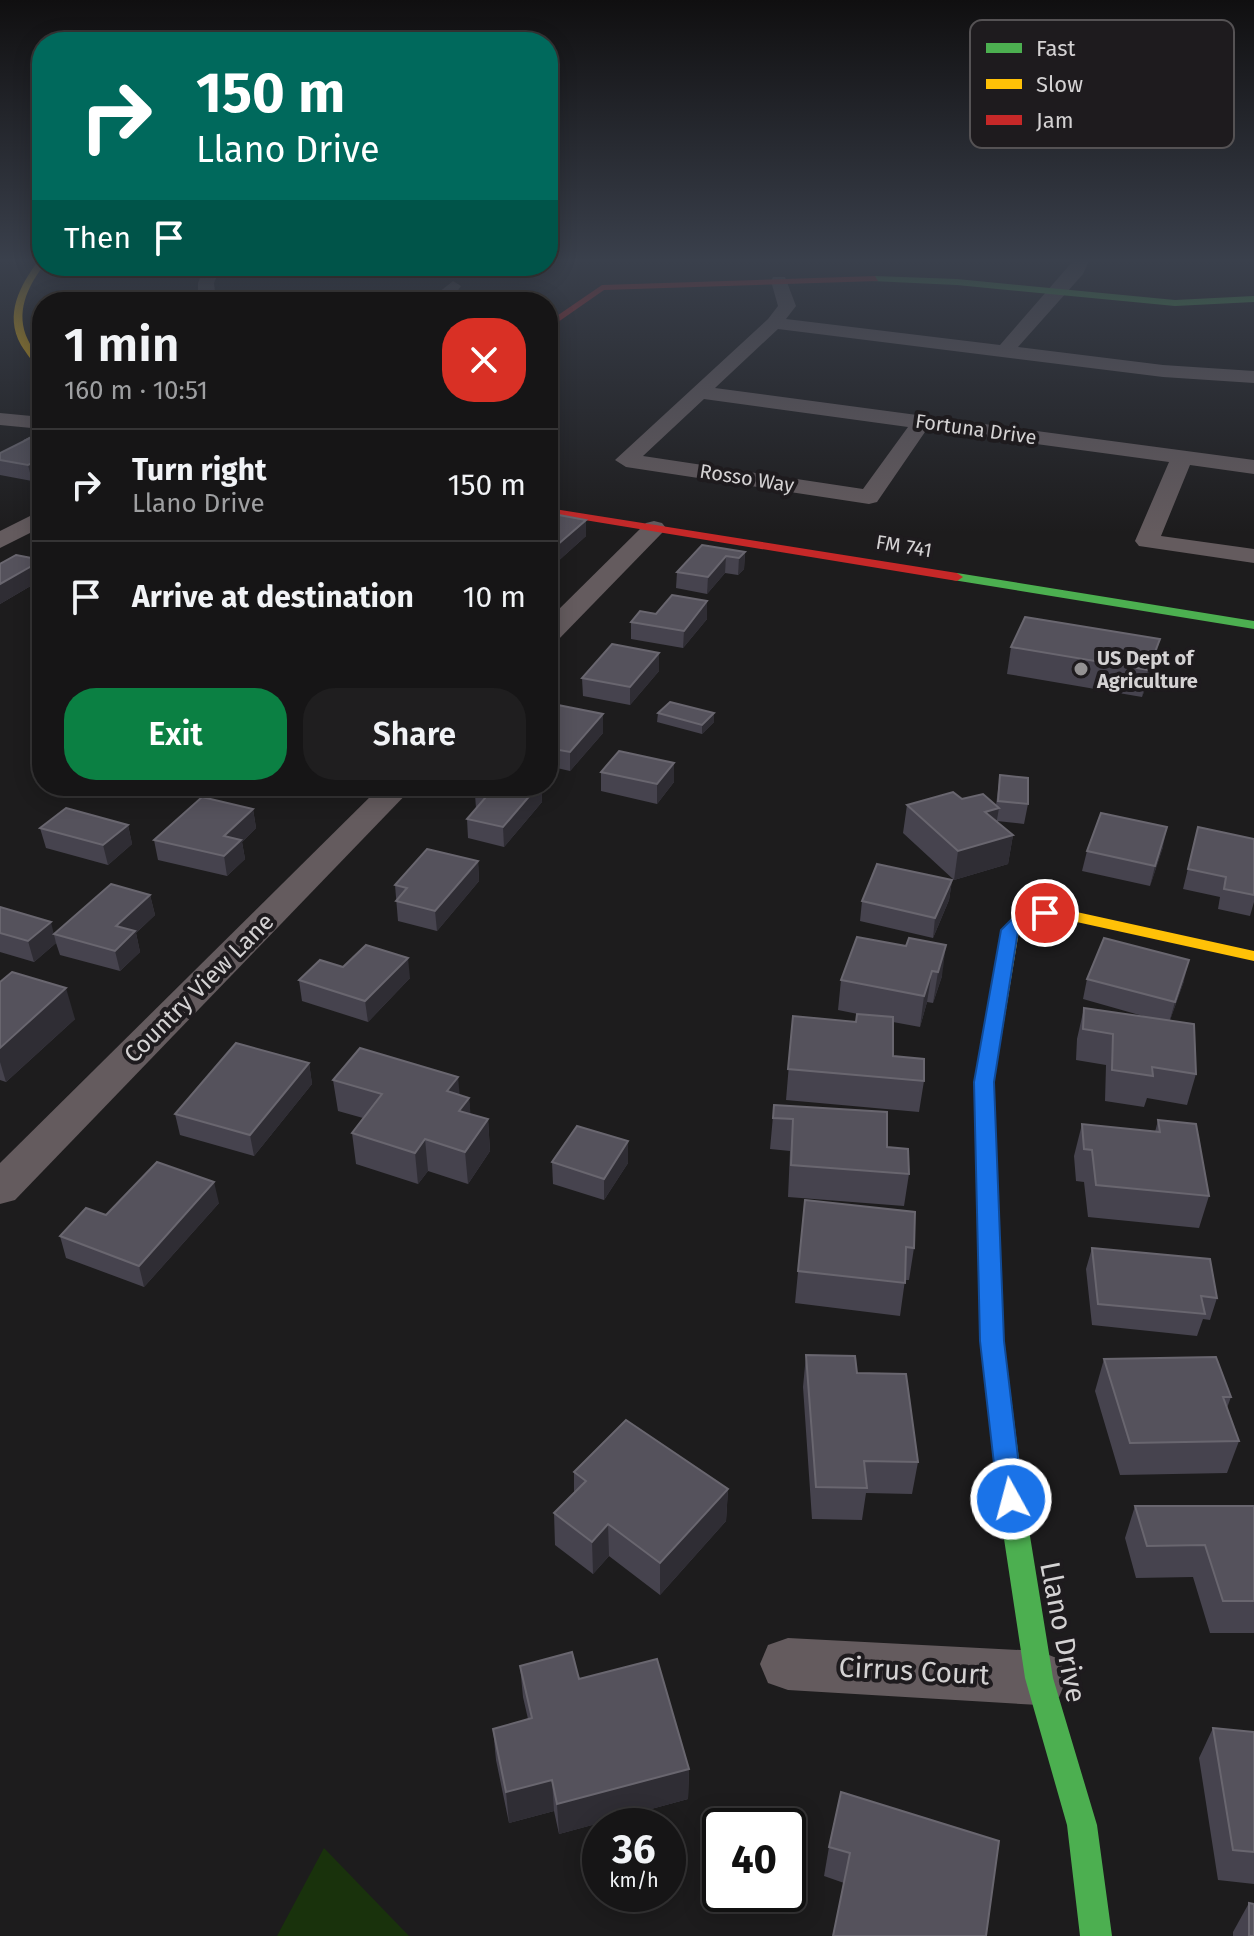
<!DOCTYPE html>
<html lang="en">
<head>
<meta charset="utf-8">
<style>
  :root { --surface:#161516; --page:#1f1e1f; --text:#f1f3f6; --muted:#9e9fa1; --line:#353435; --accent:#0b8043 }
  body { margin:0; font-family:"Fira Sans",sans-serif; background:var(--page); color:var(--text); height:100vh; display:flex; flex-direction:column; font-size:30px; white-space:nowrap }
  * { box-sizing:border-box; margin:0 }
  p { font-size:26px; color:var(--muted) }
  .icon { flex:none; width:44px; height:44px; fill:none; stroke:currentColor; stroke-width:2; stroke-linecap:round; stroke-linejoin:round }
  .map { position:relative; flex:1; overflow:hidden }
  .sheet { position:absolute; left:32px; top:292px; width:526px; height:504px; display:flex; flex-direction:column; background:var(--surface); border-radius:32px; box-shadow:0 4px 20px #0003,0 0 0 2px var(--line) }
  .sheet>* { flex:none }
  .top-card { position:absolute; left:32px; top:32px; width:526px; height:244px; border-radius:32px; box-shadow:0 4px 20px #0003,0 0 0 2px var(--line); background:#00695c; color:#fff; overflow:hidden }
  .speed { position:absolute; left:582px; top:1808px; display:flex; gap:16px; font-size:40px; font-weight:700; text-align:center }
  .speed>* { display:grid; place-content:center; width:104px; height:104px; border-radius:50%; background:var(--surface); box-shadow:0 4px 20px #0003,0 0 0 2px var(--line); line-height:1 }
  .speed small { font-size:20px; font-weight:400 }
  .speed .limit { border:4px solid #111; border-radius:12px; background:#fff; color:#111 }
  .pin { position:absolute; display:grid; place-items:center; width:68px; height:68px; color:#fff; margin:-34px; border:4px solid #fff; border-radius:50%; box-shadow:0 2px 8px #0007 }
  .me { position:absolute; width:88px; margin:-44px; rotate:353deg; stroke-linejoin:round; filter:drop-shadow(0 0 6px #0008) }
  .turn { display:flex; align-items:center; gap:28px; height:168px; padding:0 32px; font-size:36px }
  .turn .icon { width:104px; height:104px; stroke-width:2.5 }
  .turn b { display:block; font-size:56px; line-height:68px }
  .then { display:flex; align-items:center; height:76px; padding:0 32px; background:#0003; gap:16px; font-size:30px }
  .round { display:grid; place-items:center; flex:none; width:84px; height:84px; border-radius:32px; background:var(--page) }
  .summary { display:flex; align-items:center; justify-content:space-between; height:136px; padding:0 32px }
  h1 { font-size:48px; font-weight:600; line-height:60px }
  .primary-button { display:flex; gap:16px; margin-top:auto; padding:16px 32px }
  .primary-button a { flex:1; height:92px; border-radius:32px; background:var(--accent); color:#fff; font-size:32px; font-weight:600; line-height:92px; text-align:center }
  .primary-button a+a { background:var(--page); color:var(--text) }
  ul { padding:0; list-style:none }
  li { display:flex; align-items:center; gap:24px; height:112px; padding:0 32px; border-top:2px solid var(--line) }
  li div { flex:1 }
  li b { display:block; font-size:30px }
  li em { font-style:normal }
  .map>svg:first-child { display:block }
</style>
</head>
<body>
<div class="map">
<svg width="1254" height="1936" viewBox="0 0 1254 1936">
  <rect width="100%" height="100%" fill="#1d1c1d"/>
  <path fill="#19320c" d="M324,1848L409,1936H277Z"/>
  <g fill="none" stroke-linecap="round" stroke-linejoin="round">
    <g fill="#645b5e" fill-rule="evenodd">
      <path d="M1073,261H1089L1083,274L1018,347L1163,365L1254,371V383L1163,377L778,329L715,388L1254,460V474L1190,465L1161,536L1254,549V563L1139,546L1135,541L1169,462L927,429L877,502L869,504L626,467L615,460L768,319L778,306L771,281L773,277H785L796,306L786,319L1000,345ZM704,399L908,427L863,489L643,456Z"/>
      <path d="M205,266H221L214,283L216,302H198V283Z"/>
      <path d="M453,281L461,286L456,293L463,302H445L438,293Z"/>
      <path d="M0,413L42,417V429L0,425Z"/>
      <path d="M42,510V527L0,548V531Z"/>
      <path d="M654,521L662,523L666,528L662,533L557,641L548,643V620L646,523Z"/>
      <path d="M381,786H414L15,1200L0,1204V1163Z"/>
      <path d="M788,1638L1039,1651L1059,1659L1067,1678L1059,1697L1039,1705L788,1690L768,1683L760,1664L768,1645Z"/>
    </g>
    <g fill="#4caf50" fill-rule="evenodd">
      <path d="M875,276L957,279L1175,300L1254,296V302L1175,306L957,285L872,281Z"/>
      <path d="M957,573L1254,621V629L953,580L951,577Z"/>
      <path d="M986,1140L993,1142L996,1147L1004,1341L1024,1499L1053,1678L1097,1825L1112,1936H1080L1067,1825L1025,1678L998,1499L980,1341L976,1147L979,1142Z"/>
    </g>
    <g fill="#ffc107" fill-rule="evenodd">
      <path d="M38,261H42L43,266C27,288 15,313 28,340C33,351 42,357 42,369C33,364 27,354 21,345C4,314 20,286 38,261Z"/>
      <path d="M1028,907L1063,909L1254,951V961L1063,919L1032,917L1019,931L994,1082L996,1147L993,1152H979L976,1147L974,1082L1001,930L1022,908Z"/>
    </g>
    <g fill="#c62828" fill-rule="evenodd">
      <path d="M875,276L878,281L604,290L548,329V322L602,285Z"/>
      <path d="M548,508L957,573L963,577L957,581L548,514Z"/>
    </g>
  </g>
  <g fill="#46434e">
    <path d="M42,437V475L32,481L0,475V460Z"/>
    <path d="M548,513L586,536L556,563L548,562Z"/>
    <path d="M702,545L745,552L744,569L738,575L725,573L707,594L676,588L677,572Z"/>
    <path d="M42,560V586L34,584L0,604V564Z"/>
    <path d="M656,614L707,619L683,648L631,639V622Z"/>
    <path d="M1011,647L1154,665L1142,697L1007,674Z"/>
    <path d="M659,653V671L630,705L583,696L582,678Z"/>
    <path d="M658,713L714,722L702,734L657,722Z"/>
    <path d="M603,714V733L570,771L548,766V715Z"/>
    <path d="M674,763V782L657,804L601,791V772Z"/>
    <path d="M1000,775L1028,804L1024,824L997,821L1013,835L1008,864L954,880L903,833L907,805L962,799L996,805Z"/>
    <path d="M255,786H322L310,798Z"/>
    <path d="M483,786H541L542,802L504,847L468,838L467,819L476,808L475,795Z"/>
    <path d="M253,809L256,828L242,842L245,859L227,876L158,860L154,840Z"/>
    <path d="M128,825L132,844L108,865L46,848L40,828Z"/>
    <path d="M1198,827L1254,839V902L1250,916L1218,909L1220,897L1183,889Z"/>
    <path d="M1163,847L1150,886L1082,871L1087,851Z"/>
    <path d="M478,861L479,881L437,931L398,921L395,885Z"/>
    <path d="M952,880L949,900L933,938L860,921L862,901Z"/>
    <path d="M150,895L155,915L136,933L140,952L120,971L60,955L56,943L34,962L0,952V907L54,934Z"/>
    <path d="M906,946L942,976L933,1003L927,1002L920,1027L893,1022V1056L924,1081L919,1112L786,1100L793,1016L856,1022L858,1014L838,1010L841,980Z"/>
    <path d="M343,967L410,978L368,1022L302,1001L299,980Z"/>
    <path d="M1087,979L1184,981L1170,1020L1196,1074L1187,1105L1147,1098L1144,1107L1105,1101L1106,1065L1076,1060L1077,1039L1084,1008L1150,1018L1083,999Z"/>
    <path d="M0,982L75,1019L6,1082L0,1080Z"/>
    <path d="M309,1063L312,1084L254,1156L180,1135L175,1114Z"/>
    <path d="M333,1080L459,1095L469,1098L470,1114L488,1119L490,1151L468,1184L428,1171L418,1184L356,1164L352,1133L363,1118L338,1111Z"/>
    <path d="M774,1105L909,1174L904,1206L788,1197L790,1151L770,1149Z"/>
    <path d="M1158,1120L1209,1196L1199,1228L1088,1217L1084,1182L1076,1181L1074,1156L1082,1124L1155,1132Z"/>
    <path d="M552,1162L628,1163L604,1200L553,1184Z"/>
    <path d="M805,1200L914,1248L909,1280H905L900,1316L795,1303Z"/>
    <path d="M219,1203L144,1287L66,1258L60,1236L106,1215Z"/>
    <path d="M1092,1248L1217,1298L1210,1320L1203,1319L1197,1336L1092,1325L1086,1269Z"/>
    <path d="M806,1355L857,1373L918,1462L912,1494L866,1493L862,1520L812,1519L803,1387Z"/>
    <path d="M1104,1359L1231,1397L1227,1408L1239,1441L1227,1473L1120,1475L1095,1391Z"/>
    <path d="M574,1472L728,1489L726,1521L660,1595L609,1556L593,1574L555,1545L554,1513L574,1492Z"/>
    <path d="M1135,1506H1254V1633H1210L1193,1577L1136,1578L1125,1538Z"/>
    <path d="M520,1666L579,1679L689,1769L688,1799L559,1834L554,1811L509,1823L496,1760L493,1729L528,1719L523,1697Z"/>
    <path d="M1213,1728L1254,1732V1884L1218,1880L1199,1758Z"/>
    <path d="M999,1841L844,1883L824,1876L829,1847Z"/>
    <path d="M1249,1903L1254,1936H1233V1932Z"/>
  </g>
  <g fill="#2f2d34">
    <path d="M42,458V475L32,481L28,465Z"/>
    <path d="M586,520V536L556,563V546Z"/>
    <path d="M745,552L744,569L738,575L739,558Z"/>
    <path d="M726,556L725,573L707,594L708,577Z"/>
    <path d="M42,566V586L38,569Z"/>
    <path d="M30,567L34,584L0,604V584Z"/>
    <path d="M707,601V619L683,648L684,631Z"/>
    <path d="M1160,639L1154,665L1142,697L1148,670Z"/>
    <path d="M659,653V671L630,705V687Z"/>
    <path d="M714,713V722L702,734V725Z"/>
    <path d="M603,714V733L570,771V752Z"/>
    <path d="M674,763V782L657,804V784Z"/>
    <path d="M308,786H322L310,798Z"/>
    <path d="M538,786H541L542,802L504,847L503,827Z"/>
    <path d="M999,808L994,837L985,812Z"/>
    <path d="M253,809L256,828L242,842L245,859L227,876L224,856V836Z"/>
    <path d="M128,825L132,844L108,865L103,845Z"/>
    <path d="M1167,827L1163,847L1150,886L1155,866Z"/>
    <path d="M1013,835L1008,864L954,880L958,851Z"/>
    <path d="M478,861L479,881L437,931L435,911Z"/>
    <path d="M952,880L949,900L933,938L935,918Z"/>
    <path d="M150,895L155,915L136,933L140,952L120,971L115,951L116,926Z"/>
    <path d="M51,922L56,943L34,962L28,941Z"/>
    <path d="M946,945L942,976L933,1003L938,972Z"/>
    <path d="M408,958L410,978L368,1022L365,1001Z"/>
    <path d="M1189,960L1184,981L1169,1023L1175,1002Z"/>
    <path d="M932,971L927,1002L920,1027L924,996Z"/>
    <path d="M66,988L75,1019L6,1082L0,1062V1048Z"/>
    <path d="M309,1063L312,1084L254,1156L250,1135Z"/>
    <path d="M458,1077L461,1108L447,1091Z"/>
    <path d="M469,1098L472,1129L459,1111Z"/>
    <path d="M488,1119L490,1151L468,1184L465,1152Z"/>
    <path d="M425,1139L428,1171L418,1184L415,1153Z"/>
    <path d="M628,1141V1163L604,1200V1179Z"/>
    <path d="M214,1182L219,1203L144,1287L139,1266Z"/>
    <path d="M728,1489L726,1521L660,1595V1563Z"/>
    <path d="M608,1524L609,1556L593,1574L592,1542Z"/>
    <path d="M689,1769L688,1799L559,1834L557,1804Z"/>
    <path d="M552,1780L554,1811L509,1823L506,1792Z"/>
  </g>
  <g fill="#55525c" stroke="#69666f" stroke-width="2">
    <path d="M35,435L42,437V440L30,438L24,441Z"/>
    <path d="M30,438L42,440V458L28,465L0,460V453Z"/>
    <path d="M548,513L586,520L556,546L548,545Z"/>
    <path d="M702,545L745,552L739,558L726,556L708,577L677,572Z"/>
    <path d="M16,555L42,560V566L38,569L30,567L0,584V564Z"/>
    <path d="M672,595L707,601L684,631L631,622L640,611L656,614Z"/>
    <path d="M1025,617L1160,639L1148,670L1011,647Z"/>
    <path d="M612,644L659,653L630,687L582,678Z"/>
    <path d="M670,702L714,713L702,725L658,713Z"/>
    <path d="M558,705L603,714L570,752L548,748V729L550,727L548,726V715Z"/>
    <path d="M619,751L674,763L657,784L601,772Z"/>
    <path d="M1000,775L1028,778V804L998,801Z"/>
    <path d="M483,786H538L503,827L467,819L486,797L475,795Z"/>
    <path d="M953,792L962,799L983,794L999,808L985,812L1013,835L958,851L907,805Z"/>
    <path d="M202,797L253,809L224,836L241,840L224,856L154,840Z"/>
    <path d="M66,808L128,825L103,845L40,828Z"/>
    <path d="M1101,813L1167,827L1155,866L1087,851Z"/>
    <path d="M1198,827L1254,839V895L1224,889L1226,877L1188,869Z"/>
    <path d="M427,849L478,861L435,911L396,901L407,888L395,885Z"/>
    <path d="M877,864L952,880L935,918L862,901Z"/>
    <path d="M111,884L150,895L116,926L135,931L115,951L54,934Z"/>
    <path d="M0,907L51,922L28,941L0,933Z"/>
    <path d="M857,937L906,946L909,938L946,945L938,972L932,971L924,996L841,980Z"/>
    <path d="M1104,938L1189,960L1175,1002L1087,979Z"/>
    <path d="M366,945L408,958L365,1001L299,980L320,960L343,967Z"/>
    <path d="M12,972L66,988L0,1048V982Z"/>
    <path d="M1084,1008L1194,1024L1196,1074L1152,1067L1153,1076L1112,1070L1113,1034L1083,1029Z"/>
    <path d="M857,1014L893,1017V1056L924,1059V1081L788,1069L793,1016L856,1022Z"/>
    <path d="M236,1043L309,1063L250,1135L175,1114Z"/>
    <path d="M360,1048L458,1077L447,1091L469,1098L459,1111L488,1119L465,1152L425,1139L415,1153L352,1133L382,1094L333,1080Z"/>
    <path d="M774,1105L887,1112V1147L908,1149L909,1174L791,1165L793,1119L773,1118Z"/>
    <path d="M1158,1120L1196,1124L1209,1196L1096,1185L1092,1150L1084,1149L1082,1124L1160,1132Z"/>
    <path d="M577,1126L628,1141L604,1179L552,1162Z"/>
    <path d="M157,1162L214,1182L139,1266L60,1236L86,1208L106,1215Z"/>
    <path d="M805,1200L915,1212L914,1248L906,1247L905,1283L798,1271Z"/>
    <path d="M1092,1248L1210,1259L1217,1298L1201,1296L1205,1314L1098,1304Z"/>
    <path d="M806,1355L855,1356L857,1373L906,1374L918,1462L864,1461L867,1488L816,1487Z"/>
    <path d="M1216,1357L1231,1397H1223L1239,1441L1130,1443L1104,1359Z"/>
    <path d="M626,1420L728,1489L660,1563L608,1524L592,1542L554,1513L586,1481L574,1472Z"/>
    <path d="M1135,1506H1254V1601H1223L1205,1545L1147,1546Z"/>
    <path d="M572,1652L579,1679L657,1659L689,1769L557,1804L552,1780L506,1792L493,1729L532,1718L520,1666Z"/>
    <path d="M1213,1728L1254,1732V1852L1233,1850Z"/>
    <path d="M841,1792L999,1841L986,1936H833L850,1853L829,1847Z"/>
    <path d="M1249,1903L1254,1904V1936H1249Z"/>
  </g>
  <linearGradient id="sky" x2="0" y2="1"><stop stop-color="#100f10"/><stop offset="0.49" stop-color="#3a404c"/><stop offset="1" stop-color="#3a404c" stop-opacity="0"/></linearGradient>
  <rect width="1254" height="532" fill="url(#sky)"/>
  <path fill="#1a73e8" stroke="#114b97" stroke-width="2" d="M1028,907L1045,908L1054,913L1045,919L1032,918L1018,931L994,1082L1004,1341L1023,1499L1020,1507L1011,1510L1002,1507L998,1499L980,1341L974,1082L1001,930L1022,909Z"/>
  <circle fill="#949293" stroke="#1e1b1e" stroke-width="3" cx="1081" cy="669" r="8"/>
  <g text-anchor="middle" dominant-baseline="central" stroke-width="8" stroke-linejoin="round" paint-order="stroke">
    <g font-size="20" fill="#d4d2d3" stroke="#1e1b1e">
      <text transform="translate(976 429) rotate(8)">Fortuna Drive</text>
      <text transform="translate(747 478) rotate(9)">Rosso Way</text>
      <text transform="translate(904 546) rotate(9)">FM 741</text>
    </g>
    <g font-size="20" font-weight="bold" fill="#d4d2d3" stroke="#1e1b1e" text-anchor="start">
      <text x="1097" y="658">US Dept of<tspan x="1097" dy="23">Agriculture</tspan></text>
    </g>
    <g font-size="24" fill="#d4d2d3" stroke="#1e1b1e">
      <text transform="translate(199 988) rotate(-45)">Country View Lane</text>
    </g>
    <g font-size="28" fill="#d4d2d3" stroke="#1e1b1e">
      <text transform="translate(1063 1632) rotate(79)">Llano Drive</text>
      <text transform="translate(914 1671) rotate(3)">Cirrus Court</text>
    </g>
  </g>
  <rect x="970" y="20" width="264" height="128" rx="12" fill="#1e1b1e" stroke="#555254" stroke-width="2"/>
  <rect x="986" y="43" width="36" height="10" fill="#4caf50"/>
  <rect x="986" y="79" width="36" height="10" fill="#ffc107"/>
  <rect x="986" y="115" width="36" height="10" fill="#c62828"/>
  <g font-size="22" fill="#d4d2d3">
    <text x="1036" y="56">Fast</text>
    <text x="1036" y="92">Slow</text>
    <text x="1036" y="128">Jam</text>
  </g>
</svg>
<div class="speed"><div>36<small>km/h</small></div><div class="limit">40</div></div>
<div class="pin" style="left:1045px;top:913px;background:#d93025"><svg class="icon" aria-label="arrive" viewBox="0 0 24 24"><path d="M6 21V4h12l-3 4 3 4H6"/></svg></div>
<svg class="me" style="left:1011px;top:1499px" viewBox="-20 -20 40 40"><circle r="17" fill="#1a73e8" stroke="#fff" stroke-width="3"/><path d="M0-11L8 9 0 5-8 9z" fill="#fff"/></svg>
<div class="top-card">
<div class="turn"><svg class="icon" aria-label="right" viewBox="0 0 24 24"><path d="M7 20v-9h11M14 6l5 5-5 5"/></svg><div><b>150 m</b>Llano Drive</div></div>
<div class="then">Then<svg class="icon" aria-label="arrive" viewBox="0 0 24 24"><path d="M6 21V4h12l-3 4 3 4H6"/></svg></div>
</div>
<section class="sheet">
<div class="summary"><div><h1>1 min</h1><p>160 m · 10:51</p></div><a class="round" style="background:#d93025;color:#fff"><svg class="icon" aria-label="close" viewBox="0 0 24 24"><path d="M6 6l12 12M18 6L6 18"/></svg></a></div>
<ul>
<li><svg class="icon" aria-label="right" viewBox="0 0 24 24"><path d="M7 20v-9h11M14 6l5 5-5 5"/></svg><div><b>Turn right</b><p>Llano Drive</p></div><em>150 m</em></li>
<li><svg class="icon" aria-label="arrive" viewBox="0 0 24 24"><path d="M6 21V4h12l-3 4 3 4H6"/></svg><div><b>Arrive at destination</b></div><em>10 m</em></li>
</ul>
<div class="primary-button"><a>Exit</a><a>Share</a></div>
</section>
</div>
</body>
</html>
